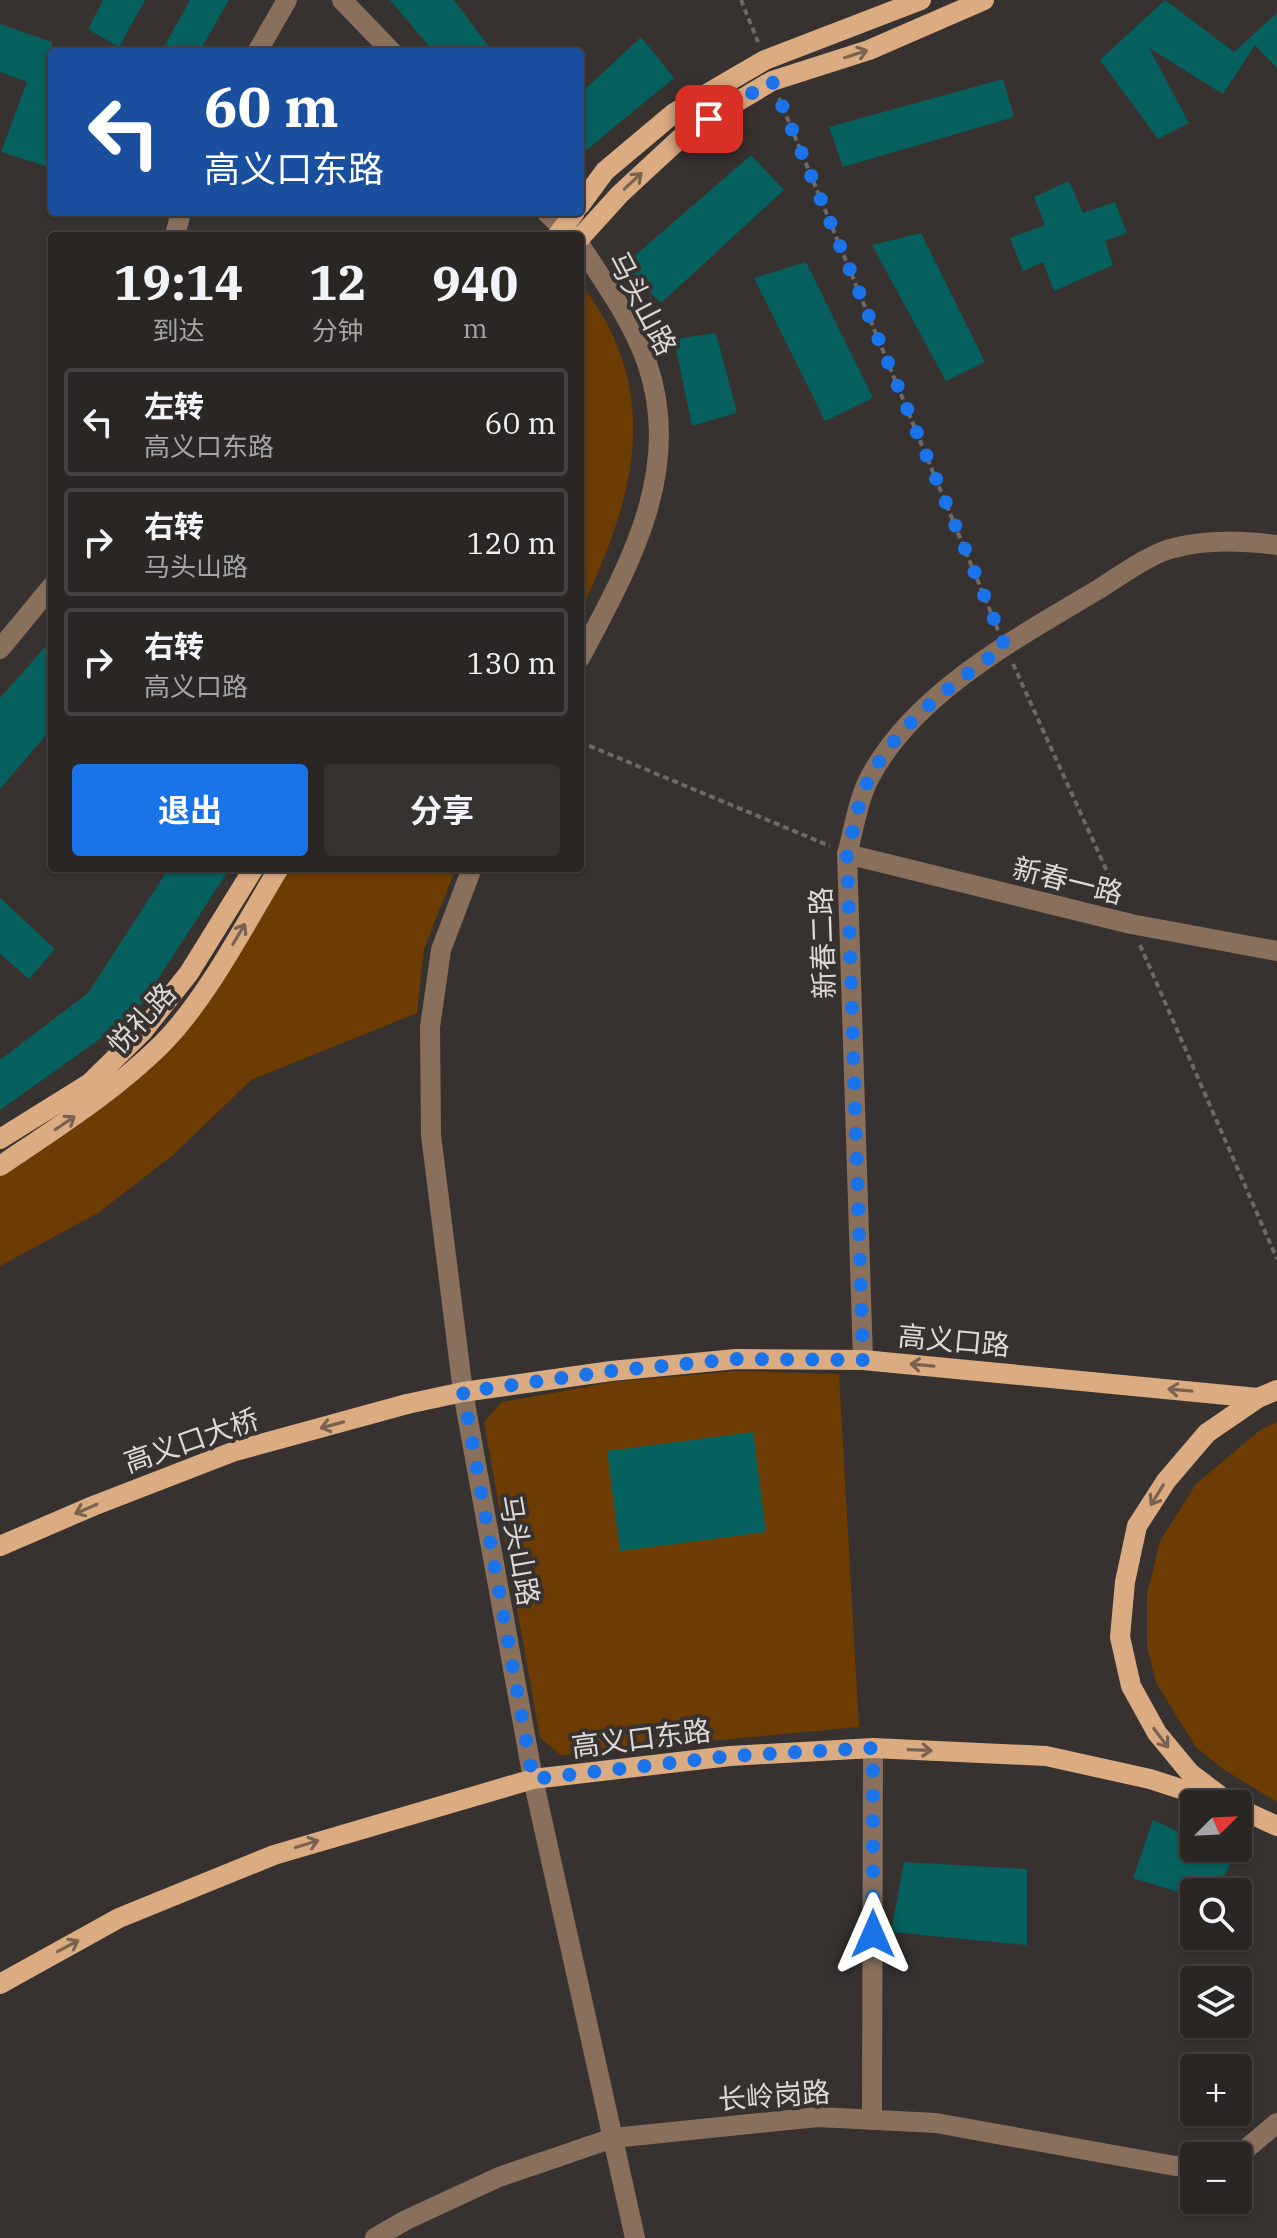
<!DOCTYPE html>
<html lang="zh">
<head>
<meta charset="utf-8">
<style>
  :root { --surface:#292623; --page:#353230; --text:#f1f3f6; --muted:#a5a5a6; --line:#454341; --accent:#1a73e8 }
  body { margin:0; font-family:"IBM Plex Serif","Noto Sans SC",serif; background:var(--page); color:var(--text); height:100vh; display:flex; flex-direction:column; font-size:30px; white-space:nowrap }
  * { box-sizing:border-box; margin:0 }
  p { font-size:26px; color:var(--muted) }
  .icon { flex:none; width:44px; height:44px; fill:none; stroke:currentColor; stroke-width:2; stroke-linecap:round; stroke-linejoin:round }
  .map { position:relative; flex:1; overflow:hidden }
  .panel { position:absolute; left:48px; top:232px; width:536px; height:640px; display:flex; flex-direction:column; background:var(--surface); border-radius:8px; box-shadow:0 2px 6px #0004,0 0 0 2px var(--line) }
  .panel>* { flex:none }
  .hud { position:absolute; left:48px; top:48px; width:536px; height:168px; border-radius:8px; box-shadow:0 2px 6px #0004,0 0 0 2px var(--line); background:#1a4fa0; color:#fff; overflow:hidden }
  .needle { width:52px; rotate:66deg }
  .controls { position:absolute; left:1180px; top:1790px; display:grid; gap:16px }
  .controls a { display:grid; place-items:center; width:72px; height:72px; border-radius:8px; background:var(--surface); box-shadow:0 2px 6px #0004,0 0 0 2px var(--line); font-size:40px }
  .pin { position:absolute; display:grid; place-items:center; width:68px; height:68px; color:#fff; margin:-34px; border-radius:16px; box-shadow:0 4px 12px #0006 }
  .me { position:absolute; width:88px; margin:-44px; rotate:0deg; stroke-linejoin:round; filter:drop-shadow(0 0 6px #0008) }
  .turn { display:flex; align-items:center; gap:28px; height:168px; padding:0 24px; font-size:36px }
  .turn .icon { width:104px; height:104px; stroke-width:2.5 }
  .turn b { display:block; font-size:56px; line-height:68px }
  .eta { display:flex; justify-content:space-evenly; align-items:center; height:136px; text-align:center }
  .eta b { font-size:48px; font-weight:700; line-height:56px }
  .button { display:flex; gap:16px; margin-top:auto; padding:16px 24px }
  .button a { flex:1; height:92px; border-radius:8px; background:var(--accent); color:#fff; font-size:32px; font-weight:700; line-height:92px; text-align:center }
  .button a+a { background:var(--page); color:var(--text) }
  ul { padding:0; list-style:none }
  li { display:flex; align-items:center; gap:24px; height:108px; margin:0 16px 12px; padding:0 8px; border:4px solid var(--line); border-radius:8px }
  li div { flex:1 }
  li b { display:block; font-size:30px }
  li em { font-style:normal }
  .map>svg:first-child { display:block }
</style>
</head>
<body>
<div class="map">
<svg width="1277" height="2238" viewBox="0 0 1277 2238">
  <rect width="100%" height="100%" fill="#37322f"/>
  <g fill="#6c3c02">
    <path d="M580,282C665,392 635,497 580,612Z"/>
    <path d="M290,868H456L424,949L417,1013L251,1080L173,1155L98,1213L0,1266V1175L214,990Z"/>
    <path d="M736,1371L839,1374L859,1727L561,1755L540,1738L484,1422L502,1402L613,1382Z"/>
    <path d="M1277,1422V1802L1223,1769L1196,1747L1156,1683L1147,1646V1594L1160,1541L1196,1484L1260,1430Z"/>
  </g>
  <g fill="#06605d">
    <path d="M103,0H145L119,47L88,29Z"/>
    <path d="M190,0H229L199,52H161Z"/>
    <path d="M390,0H454L493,52H434Z"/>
    <path d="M1165,0L1234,52L1277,13V68L1255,45L1223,94L1149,48L1189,123L1158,139L1100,60Z"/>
    <path d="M0,24L52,42V168L1,152L27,82L0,72Z"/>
    <path d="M641,37L674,78L580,155V94Z"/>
    <path d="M1003,79L1014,117L843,167L829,127Z"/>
    <path d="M751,155L784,190L661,303L623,266Z"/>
    <path d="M1069,181L1083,213L1115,202L1127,233L1105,241L1113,265L1054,291L1043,262L1023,271L1010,238L1045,225L1034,197Z"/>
    <path d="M921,233L985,362L946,381L872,245Z"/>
    <path d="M806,262L873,398L825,421L754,278Z"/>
    <path d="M716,333L737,413L692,426L674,339Z"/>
    <path d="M52,639V728L0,789V698Z"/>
    <path d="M169,868H230L135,1014L0,1110V1060L88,993Z"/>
    <path d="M0,898L55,949L29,979L0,954Z"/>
    <path d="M753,1432L766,1532L620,1551L607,1451Z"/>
    <path d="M1153,1820L1194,1839V1848H1214L1234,1857L1215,1892H1194V1897L1133,1878Z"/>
    <path d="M904,1862L1027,1869V1945L891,1932Z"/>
  </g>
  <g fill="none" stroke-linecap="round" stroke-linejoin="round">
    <g stroke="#6d6966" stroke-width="4" stroke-dasharray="6 4" stroke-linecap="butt">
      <path d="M741,0L758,42"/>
      <path d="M779,98L998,630"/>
      <path d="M1013,664L1120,900"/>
      <path d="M580,742L830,846"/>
      <path d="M1140,945L1277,1259"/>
    </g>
    <g stroke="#88705c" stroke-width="20">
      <path d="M342,0L392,52"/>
      <path d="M257,52L287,0"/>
      <path d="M546,212L571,236"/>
      <path d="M175,236L181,212"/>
      <path d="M580,245C604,282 632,320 647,363C684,470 629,566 580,658"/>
      <path d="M0,649L52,586"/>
      <path d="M847,854L1131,924L1277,951"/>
      <path d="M472,868L441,950L430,1027L431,1135L463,1392L533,1779L635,2238"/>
      <path d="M863,1360L847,854C854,829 858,799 870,777C915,692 1019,637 1099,589C1118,577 1153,552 1174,548C1208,539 1243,541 1277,545"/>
      <path d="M872,2120L873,1748"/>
      <path d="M1230,2156L1246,2149L1277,2123"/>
      <path d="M375,2238L406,2220L499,2177L613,2138L818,2117L936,2123L1175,2166L1194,2164"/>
    </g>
    <g stroke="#dbab82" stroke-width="20">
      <path d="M580,205L605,171L674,113L765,60L921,0"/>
      <path d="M557,236L575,212"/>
      <path d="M580,238L620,194L688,131L772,81L869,50L984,0"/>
      <path d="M0,1139L90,1083L143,1031L189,973L254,868"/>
      <path d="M0,1166C56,1128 112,1093 161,1045C207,999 245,924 279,868"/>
      <path d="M407,1404L463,1392L611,1371L736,1359L863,1360L1258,1398"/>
      <path d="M1219,1795L1190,1773L1157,1733L1131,1686L1120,1637L1125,1582L1137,1526L1166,1481L1207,1433L1258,1398L1277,1390"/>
      <path d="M1238,1808L1277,1826"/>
      <path d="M0,1984L119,1918L274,1855L533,1779L730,1756L873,1748L1046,1756L1150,1779L1227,1804"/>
    </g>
    <path stroke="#dbab82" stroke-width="20" d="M0,1546L93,1506L235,1451L407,1404"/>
  </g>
  <defs><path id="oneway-shaft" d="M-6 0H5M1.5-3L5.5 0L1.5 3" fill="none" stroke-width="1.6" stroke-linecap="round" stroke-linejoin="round" transform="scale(2)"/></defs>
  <g stroke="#796250">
    <use href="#oneway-shaft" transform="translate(856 54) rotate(-18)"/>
    <use href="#oneway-shaft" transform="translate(633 181) rotate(-43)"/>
    <use href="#oneway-shaft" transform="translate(239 934) rotate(-59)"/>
    <use href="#oneway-shaft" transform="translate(65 1123) rotate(-34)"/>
    <use href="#oneway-shaft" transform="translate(922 1365) rotate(-175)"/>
    <use href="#oneway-shaft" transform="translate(1180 1390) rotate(-175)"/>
    <use href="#oneway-shaft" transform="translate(332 1425) rotate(165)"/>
    <use href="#oneway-shaft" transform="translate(1157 1495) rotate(122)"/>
    <use href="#oneway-shaft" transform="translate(86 1509) rotate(157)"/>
    <use href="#oneway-shaft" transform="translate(1161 1738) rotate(53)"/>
    <use href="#oneway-shaft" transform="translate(920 1750) rotate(2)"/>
    <use href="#oneway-shaft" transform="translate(307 1844) rotate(-17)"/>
    <use href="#oneway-shaft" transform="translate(68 1946) rotate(-28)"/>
  </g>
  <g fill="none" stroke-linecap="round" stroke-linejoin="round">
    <path stroke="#1a73e8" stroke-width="14" stroke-dasharray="0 25.2" d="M709,119L772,81L1005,646C955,683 900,721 870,777C858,799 854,829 847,854L863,1360L736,1359L611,1371L463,1392L533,1779L730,1756L873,1748V1934"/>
  </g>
  <g text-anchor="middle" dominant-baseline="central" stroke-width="8" stroke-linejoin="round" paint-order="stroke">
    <g font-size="28" fill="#dcd9d7" stroke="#37322f">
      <text transform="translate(643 303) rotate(62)">马头山路</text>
      <text transform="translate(1068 880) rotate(14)">新春一路</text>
      <text transform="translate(822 943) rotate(-92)">新春二路</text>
      <text transform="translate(141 1018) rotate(-47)">悦礼路</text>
      <text transform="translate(954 1340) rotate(5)">高义口路</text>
      <text transform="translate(191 1440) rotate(-19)">高义口大桥</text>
      <text transform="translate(520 1550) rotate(80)">马头山路</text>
      <text transform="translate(641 1738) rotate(-7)">高义口东路</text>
      <text transform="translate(774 2095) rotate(-4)">长岭岗路</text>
    </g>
  </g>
</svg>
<div class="controls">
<a><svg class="needle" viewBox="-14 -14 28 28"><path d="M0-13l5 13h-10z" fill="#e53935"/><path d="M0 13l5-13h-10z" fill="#a5a5a6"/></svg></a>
<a><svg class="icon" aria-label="search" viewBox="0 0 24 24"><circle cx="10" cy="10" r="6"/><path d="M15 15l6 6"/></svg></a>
<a><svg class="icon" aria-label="layers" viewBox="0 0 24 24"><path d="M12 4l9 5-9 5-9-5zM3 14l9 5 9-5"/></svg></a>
<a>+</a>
<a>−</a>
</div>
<div class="pin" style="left:709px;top:119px;background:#d93025"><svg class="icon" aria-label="arrive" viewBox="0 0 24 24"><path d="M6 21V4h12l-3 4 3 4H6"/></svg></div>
<svg class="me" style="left:873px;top:1934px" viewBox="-20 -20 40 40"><path d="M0-17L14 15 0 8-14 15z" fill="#1a73e8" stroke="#fff" stroke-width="4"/></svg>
<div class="hud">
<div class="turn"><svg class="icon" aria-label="left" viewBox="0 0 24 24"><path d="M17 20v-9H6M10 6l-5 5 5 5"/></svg><div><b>60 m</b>高义口东路</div></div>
</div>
<section class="panel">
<div class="eta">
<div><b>19:14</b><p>到达</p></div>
<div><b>12</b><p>分钟</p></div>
<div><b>940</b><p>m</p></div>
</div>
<ul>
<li><svg class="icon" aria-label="left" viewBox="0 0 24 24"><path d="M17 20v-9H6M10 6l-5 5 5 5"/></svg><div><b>左转</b><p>高义口东路</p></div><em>60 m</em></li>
<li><svg class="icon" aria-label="right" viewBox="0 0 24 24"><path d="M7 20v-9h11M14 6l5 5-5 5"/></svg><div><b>右转</b><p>马头山路</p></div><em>120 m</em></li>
<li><svg class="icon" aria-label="right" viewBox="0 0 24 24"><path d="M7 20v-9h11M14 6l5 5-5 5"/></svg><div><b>右转</b><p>高义口路</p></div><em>130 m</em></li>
</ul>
<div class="button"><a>退出</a><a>分享</a></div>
</section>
</div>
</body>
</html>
